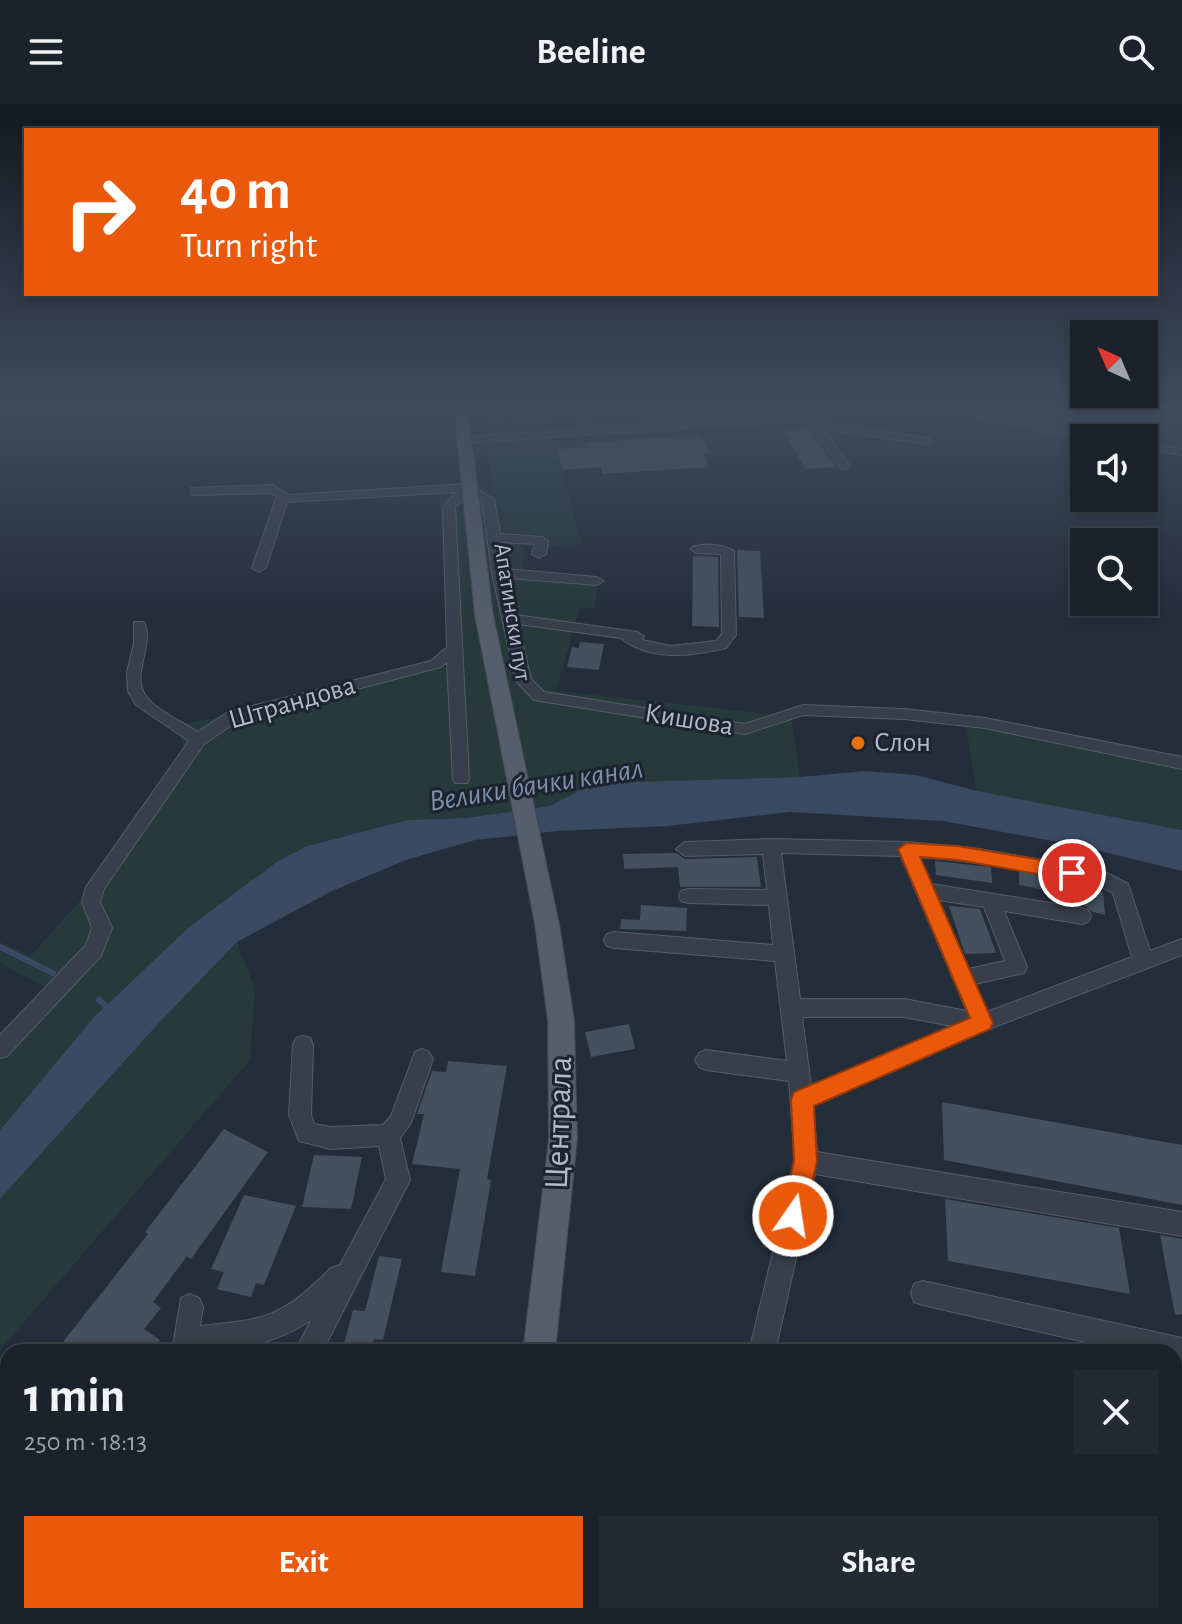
<!DOCTYPE html>
<html lang="en">
<head>
<meta charset="utf-8">
<style>
  :root { --surface:#1b222c; --page:#242a34; --text:#f1f3f6; --muted:#a0a4a9; --line:#393f48; --accent:#ea580c }
  body { margin:0; font-family:"Alegreya Sans",sans-serif; background:var(--page); color:var(--text); height:100vh; display:flex; flex-direction:column; font-size:30px; white-space:nowrap }
  * { box-sizing:border-box; margin:0 }
  p { font-size:26px; color:var(--muted) }
  .icon { flex:none; width:44px; height:44px; fill:none; stroke:currentColor; stroke-width:2; stroke-linecap:round; stroke-linejoin:round }
  .map { position:relative; flex:1; overflow:hidden }
  .side { position:absolute; left:0px; top:1240px; width:1182px; height:280px; display:flex; flex-direction:column; background:var(--surface); border-radius:24px 24px 0 0; box-shadow:0 4px 12px #0003,0 0 0 2px var(--line) }
  .side>* { flex:none }
  .hud { position:absolute; left:24px; top:24px; width:1134px; height:168px; border-radius:0px; box-shadow:0 4px 12px #0003,0 0 0 2px var(--line); background:#ea580c; color:#fff; overflow:hidden }
  .needle { width:52px; rotate:316deg }
  .controls { position:absolute; left:1070px; top:216px; display:grid; gap:16px }
  .controls a { display:grid; place-items:center; width:88px; height:88px; border-radius:0px; background:var(--surface); box-shadow:0 4px 12px #0003,0 0 0 2px var(--line); font-size:40px }
  .pin { position:absolute; display:grid; place-items:center; width:68px; height:68px; color:#fff; margin:-34px; border:4px solid #fff; border-radius:50%; box-shadow:0 2px 8px #0007 }
  .me { position:absolute; width:88px; margin:-44px; rotate:13deg; stroke-linejoin:round; filter:drop-shadow(0 0 6px #0008) }
  .turn { display:flex; align-items:center; gap:28px; height:168px; padding:0 24px; font-size:36px }
  .turn .icon { width:104px; height:104px; stroke-width:2.5 }
  .turn b { display:block; font-size:56px; line-height:68px }
  .round { display:grid; place-items:center; flex:none; width:84px; height:84px; border-radius:0px; background:var(--page) }
  .head { display:flex; align-items:center; justify-content:space-between; height:136px; padding:0 24px }
  h1 { font-size:48px; font-weight:700; line-height:60px }
  .action { display:flex; gap:16px; margin-top:auto; padding:16px 24px }
  .action a { flex:1; height:92px; border-radius:0px; background:var(--accent); color:#fff; font-size:32px; font-weight:700; line-height:92px; text-align:center }
  .action a+a { background:var(--page); color:var(--text) }
  header { display:flex; justify-content:space-between; align-items:center; height:104px; padding:0 24px; background:var(--surface); font-size:36px; font-weight:700 }
  .map>svg:first-child { display:block }
</style>
</head>
<body>
<header><svg class="icon" aria-label="menu" viewBox="0 0 24 24"><path d="M4 6h16M4 12h16M4 18h16"/></svg>Beeline<svg class="icon" aria-label="search" viewBox="0 0 24 24"><circle cx="10" cy="10" r="6"/><path d="M15 15l6 6"/></svg></header>
<div class="map">
<svg width="1182" height="1520" viewBox="0 0 1182 1520">
  <rect width="100%" height="100%" fill="#242d3a"/>
  <g fill="#26393b">
    <path d="M484,302H550L557,326L552,327L582,440L524,443L523,475L597,480L595,504H580L556,587L791,612L800,673L602,679L580,686L550,702L466,714L408,716L307,742L278,757L189,823L93,914L0,1026V948L56,889L0,859V838L30,852L122,751L184,645L178,622L450,562L439,389L492,383Z"/>
    <path d="M898,302H1182V352L1144,346V334H1084V337Z"/>
    <path d="M966,621L1031,631L1182,665V726L976,687Z"/>
    <path d="M237,838L255,885L250,956L0,1246V1095L158,920Z"/>
  </g>
  <path fill="#3a4a62" d="M866,667L916,671L977,687L1182,726V767L1075,741L943,717L790,708L667,722L557,727L475,736L406,756L332,787L237,838L158,920L0,1095V1026L93,914L189,823L278,757L307,742L408,716L466,714L550,702L580,686L602,679L800,673Z"/>
  <g fill="none" stroke-linecap="round" stroke-linejoin="round">
    <g stroke="#3a4a62" stroke-width="6">
      <path d="M0,843L53,869"/>
      <path d="M99,896L111,906"/>
    </g>
  </g>
  <g fill="#45505e">
    <path d="M809,324L836,363L805,365L783,326Z"/>
    <path d="M701,331L710,349H704L709,363L602,370L601,363L562,366L557,345L586,343L584,339Z"/>
    <path d="M737,446L760,447L764,514L739,513Z"/>
    <path d="M693,452L718,453L719,523L692,522Z"/>
    <path d="M580,538L604,540L599,566L567,563L572,543L579,544Z"/>
    <path d="M676,749L685,755L757,753L761,783H680L678,763L624,765L623,750Z"/>
    <path d="M935,757L991,763L992,779L936,771Z"/>
    <path d="M1019,767L1072,777L1103,788L1105,811L1093,808L1083,801L1061,798L1062,789L1019,781Z"/>
    <path d="M641,801L687,804L686,827L620,825L621,815L640,816Z"/>
    <path d="M949,802L980,805L996,849L965,850Z"/>
    <path d="M629,920L635,945L591,953L585,928Z"/>
    <path d="M448,957L507,962L487,1075L491,1076L475,1172L441,1168L460,1065L412,1060L424,1010H417L432,967L446,968Z"/>
    <path d="M942,998L1182,1041V1101L944,1056Z"/>
    <path d="M224,1025L268,1048L191,1155L187,1152L153,1198L161,1204L144,1225L160,1236L151,1248H55L148,1130L145,1128Z"/>
    <path d="M314,1051L362,1053L351,1105L302,1103Z"/>
    <path d="M244,1091L296,1102L264,1181L256,1179L251,1193L217,1185L224,1168L211,1165Z"/>
    <path d="M945,1095L1119,1124L1130,1190L948,1157Z"/>
    <path d="M1160,1131L1182,1135V1210L1175,1211Z"/>
    <path d="M379,1152L402,1155L383,1236L374,1235L370,1248H342L353,1206L365,1207Z"/>
  </g>
  <g fill="none" stroke-linecap="round" stroke-linejoin="round">
    <defs>
      <g id="minor">
        <path d="M574,302H584L589,324L644,320L638,302H649L655,319L811,309L819,317L927,334L933,337L927,340L824,325L850,362L844,365L840,364L807,316L464,339L458,336L464,333L578,325Z"/>
        <path d="M930,302H953L1098,334L1084,336Z"/>
        <path d="M1144,339L1182,345V351L1144,345Z"/>
        <path d="M468,380L494,395L500,430L542,433L548,437L546,450L539,454L532,450L535,440L501,438L505,465L597,473L604,477L597,481L507,474L516,511L637,528L644,532L642,536L671,542L716,537L722,530L721,450L696,449L690,445C699,438 724,440 734,447L736,531L726,544C692,552 650,558 621,534L518,520L531,575L544,588L745,620L803,601L904,605L985,614L1182,653V665L985,624L904,615L803,611L745,630L534,596L516,577L492,469L482,396L468,392L455,403L469,675L467,679H455L453,675L447,558L441,563L239,616L204,640L104,785L100,798L112,824L101,852L7,952L0,954V931L86,841L92,824L82,798L86,783L189,637L136,601L128,587L127,568L134,540V518H144C155,541 130,571 146,592C157,607 183,618 198,628L228,608L431,557L447,543L443,403L456,388L287,398L266,464L259,468L252,464L277,392L271,389L195,391L191,390V384L273,381L289,391Z"/>
        <path d="M771,735L907,738L973,744L1101,766L1128,780L1150,847L1182,835V851L989,925L813,1002L817,1048L1182,1108V1132L815,1070L775,1248H749L795,1057L789,977L706,966L699,963L695,956L699,949L706,946L787,957L775,857L614,844L607,842L604,836L607,830L614,828L773,841L769,801L688,799L681,797L679,792L681,787L688,785L767,786L763,750L685,752L676,745L685,738ZM781,749L901,752L967,907L904,895H800ZM919,753C967,757 1074,766 1113,789L1132,853L987,908L975,880L1024,869L1027,863L1004,807L1082,820L1089,817L1091,812L1089,807L1082,804L931,780ZM938,796L984,803L1005,857L968,865ZM802,913H904L952,922L811,982Z"/>
        <path d="M303,932L310,934L313,941L311,1011L314,1020L331,1023L383,1021L391,1012L415,948L422,945L429,948L433,955L411,1019L400,1034L410,1076L322,1248H295L311,1216C269,1245 222,1248 172,1248L181,1194L190,1190L199,1194L203,1203L200,1222C269,1215 280,1214 331,1164L340,1161L386,1075L379,1042L331,1045L299,1037L289,1011L293,941L296,934Z"/>
        <path d="M923,1177L1182,1234V1260L1174,1258V1248H1129L923,1201L914,1198L911,1189L914,1180Z"/>
        <path d="M8,1472V1502L0,1505V1475Z"/>
        <path d="M132,1512H162L163,1520H133Z"/>
        <path d="M310,1512H378L375,1520H307Z"/>
        <path d="M686,1512H716L715,1520H685Z"/>
        <path d="M865,1512H902L899,1520H862Z"/>
        <path d="M1003,1512H1046L1049,1520H1006Z"/>
      </g>
      <g id="major">
        <path d="M454,302H467L493,511L559,820L574,916L577,1035L555,1248H523L549,1035L548,916L535,820L475,511Z"/>
        <path d="M488,1512H524L523,1520H487Z"/>
      </g>
    </defs>
    <use href="#minor" stroke="#565d69" stroke-width="2"/>
    <use href="#major" stroke="#414854" stroke-width="2"/>
    <use href="#minor" fill="#383f4b" fill-rule="evenodd"/>
    <use href="#major" fill="#565e6b" fill-rule="evenodd"/>
  </g>
  <linearGradient id="sky" x2="0" y2="1"><stop stop-color="#141920"/><stop offset="0.59" stop-color="#3f4c60"/><stop offset="1" stop-color="#3f4c60" stop-opacity="0"/></linearGradient>
  <rect width="1182" height="515" fill="url(#sky)"/>
  <path fill="#ea580c" stroke="#983908" stroke-width="2" d="M907,739L958,742L1072,761L1081,769L1072,776L958,756L920,753L993,919L990,925L814,1002L817,1057L805,1112L801,1120L793,1124L785,1120L781,1112L794,1057L791,996L794,988L970,914L898,745Z"/>
  <circle fill="#e8710a" stroke="#1d242f" stroke-width="3" cx="858" cy="639" r="8"/>
  <g text-anchor="middle" dominant-baseline="central" stroke-width="6" stroke-linejoin="round" paint-order="stroke">
    <g font-size="24" fill="#b3bac6" stroke="#1d242f">
      <text transform="translate(512 508) rotate(81)">Апатински пут</text>
    </g>
    <g font-size="28" fill="#b3bac6" stroke="#1d242f">
      <text transform="translate(292 599) rotate(-16)">Штрандова</text>
      <text transform="translate(689 616) rotate(9)">Кишова</text>
    </g>
    <g font-size="28" fill="#b3bac6" stroke="#1d242f" text-anchor="start">
      <text x="874" y="639">Слон</text>
    </g>
    <g font-size="30" font-style="italic" fill="#7c90ac" stroke="#1d242f">
      <text transform="translate(536 681) rotate(-9)">Велики бачки канал</text>
    </g>
    <g font-size="34" fill="#b3bac6" stroke="#1d242f">
      <text transform="translate(559 1019) rotate(-88)">Централа</text>
    </g>
  </g>
</svg>
<div class="controls">
<a><svg class="needle" viewBox="-14 -14 28 28"><path d="M0-13l5 13h-10z" fill="#e53935"/><path d="M0 13l5-13h-10z" fill="#a0a4a9"/></svg></a>
<a><svg class="icon" aria-label="sound" viewBox="0 0 24 24"><path d="M4 9h4l5-4v14l-5-4H4zM17 9q2 3 0 6"/></svg></a>
<a><svg class="icon" aria-label="search" viewBox="0 0 24 24"><circle cx="10" cy="10" r="6"/><path d="M15 15l6 6"/></svg></a>
</div>
<div class="pin" style="left:1072px;top:769px;background:#d93025"><svg class="icon" aria-label="arrive" viewBox="0 0 24 24"><path d="M6 21V4h12l-3 4 3 4H6"/></svg></div>
<svg class="me" style="left:793px;top:1112px" viewBox="-20 -20 40 40"><circle r="17" fill="#ea580c" stroke="#fff" stroke-width="3"/><path d="M0-11L8 9 0 5-8 9z" fill="#fff"/></svg>
<div class="hud">
<div class="turn"><svg class="icon" aria-label="right" viewBox="0 0 24 24"><path d="M7 20v-9h11M14 6l5 5-5 5"/></svg><div><b>40 m</b>Turn right</div></div>
</div>
<section class="side">
<div class="head"><div><h1>1 min</h1><p>250 m · 18:13</p></div><a class="round"><svg class="icon" aria-label="close" viewBox="0 0 24 24"><path d="M6 6l12 12M18 6L6 18"/></svg></a></div>
<div class="action"><a>Exit</a><a>Share</a></div>
</section>
</div>
</body>
</html>
